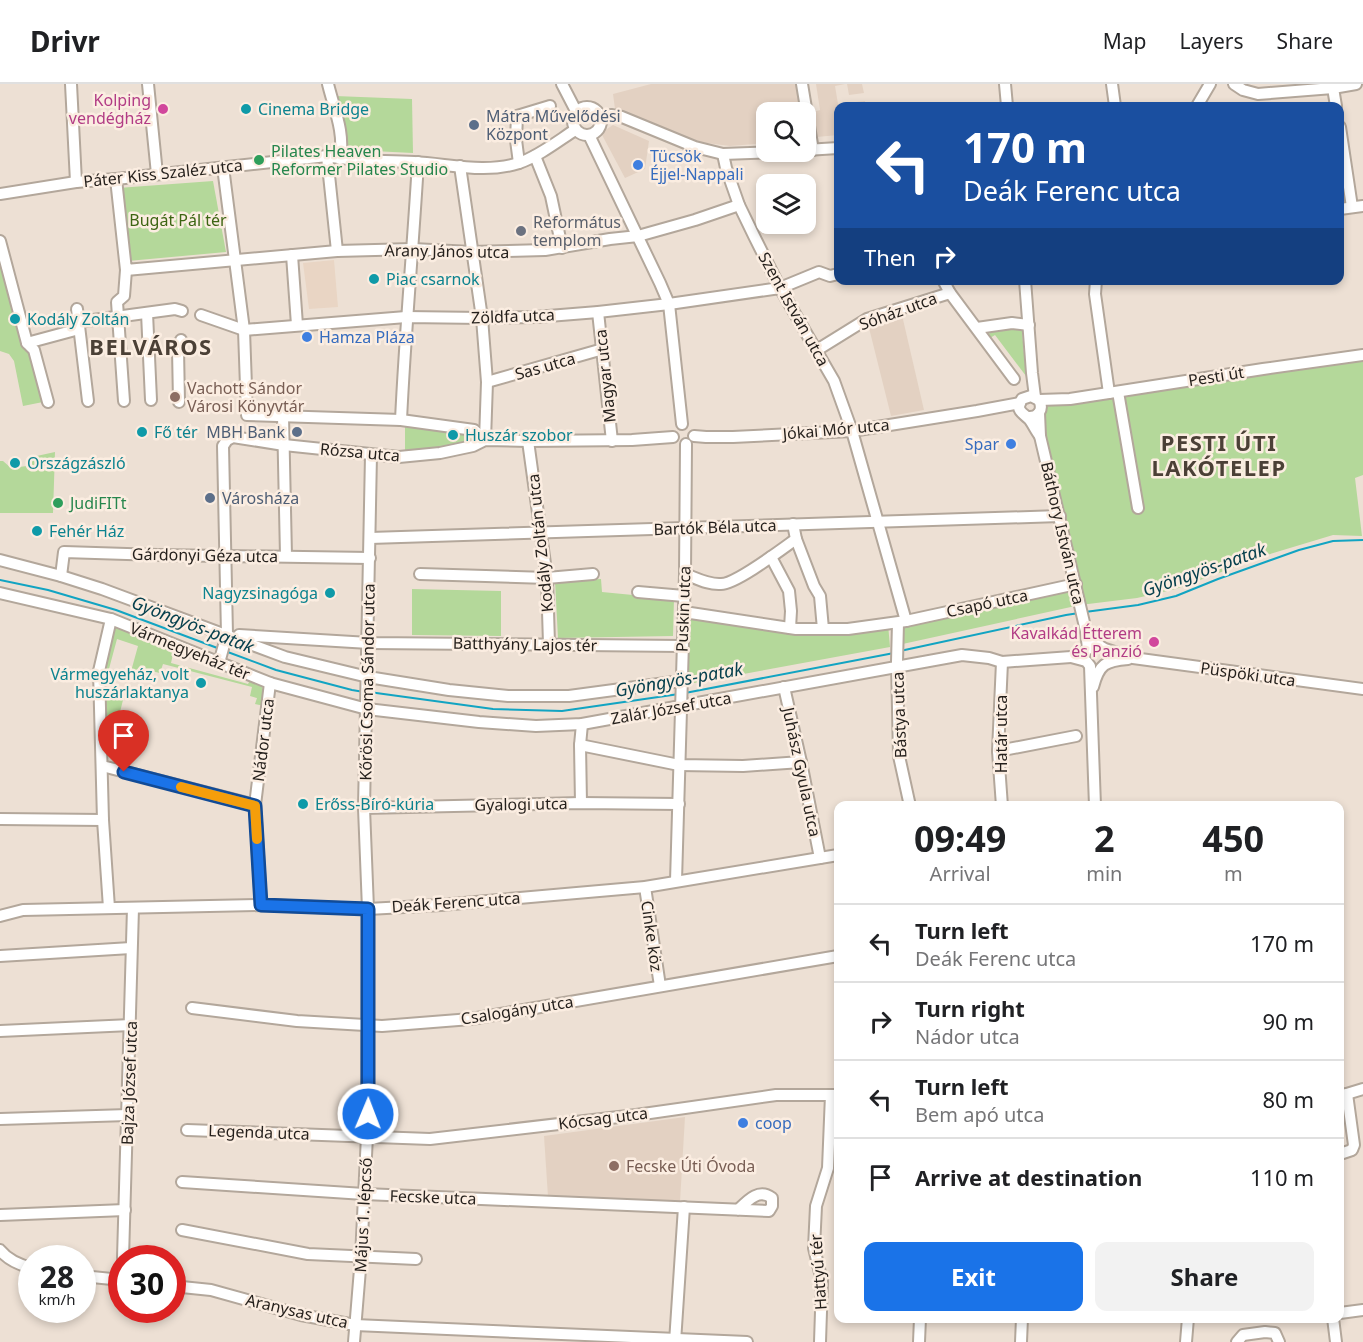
<!DOCTYPE html>
<html lang="en">
<head>
<meta charset="utf-8">
<style>
  :root { --surface:#fff; --page:#f2f2f2; --text:#202124; --muted:#757577; --line:#e0e0e0; --accent:#1a73e8 }
  body { margin:0; font-family:"Noto Sans",sans-serif; background:var(--page); color:var(--text); height:100vh; display:flex; flex-direction:column; font-size:22px; white-space:nowrap }
  * { box-sizing:border-box; margin:0 }
  p { font-size:20px; color:var(--muted) }
  .icon { flex:none; width:33px; height:33px; fill:none; stroke:currentColor; stroke-width:2; stroke-linecap:round; stroke-linejoin:round }
  .map { position:relative; flex:1; overflow:hidden }
  .panel { position:absolute; left:834px; top:717px; width:510px; height:522px; display:flex; flex-direction:column; background:var(--surface); border-radius:12px; box-shadow:0 3px 9px #0003 }
  .panel>* { flex:none }
  .top-card { position:absolute; left:834px; top:18px; width:510px; height:183px; border-radius:12px; box-shadow:0 3px 9px #0003; background:#1a4fa0; color:#fff; overflow:hidden }
  .tools { position:absolute; left:756px; top:18px; display:grid; gap:12px }
  .tools a { display:grid; place-items:center; width:60px; height:60px; border-radius:12px; background:var(--surface); box-shadow:0 3px 9px #0003; font-size:30px }
  .speed { position:absolute; left:18px; top:1161px; display:flex; gap:12px; font-size:30px; font-weight:700; text-align:center }
  .speed>* { display:grid; place-content:center; width:78px; height:78px; border-radius:50%; background:var(--surface); box-shadow:0 3px 9px #0003; line-height:1 }
  .speed small { font-size:15px; font-weight:400 }
  .speed .limit { border:9px solid #d22; background:#fff; color:#111 }
  .pin { position:absolute; display:grid; place-items:center; width:51px; height:51px; color:#fff; margin:-62px -26px; border-radius:50% 50% 50% 0; rotate:-45deg; box-shadow:0 0 6px #0007 }
  .pin .icon { rotate:45deg }
  .me { position:absolute; width:66px; margin:-33px; rotate:1deg; stroke-linejoin:round; filter:drop-shadow(0 0 4px #0008) }
  .turn { display:flex; align-items:center; gap:21px; height:126px; padding:0 30px; font-size:27px }
  .turn .icon { width:78px; height:78px; stroke-width:2.5 }
  .turn b { display:block; font-size:42px; line-height:51px }
  .then { display:flex; align-items:center; height:57px; padding:0 30px; background:#0003; gap:12px; font-size:22px }
  .eta { display:flex; justify-content:space-evenly; align-items:center; height:102px; text-align:center }
  .eta b { font-size:36px; font-weight:700; line-height:42px }
  .button { display:flex; gap:12px; margin-top:auto; padding:12px 30px }
  .button a { flex:1; height:69px; border-radius:12px; background:var(--accent); color:#fff; font-size:24px; font-weight:700; line-height:69px; text-align:center }
  .button a+a { background:var(--page); color:var(--text) }
  ul { padding:0; list-style:none }
  li { display:flex; align-items:center; gap:18px; height:78px; padding:0 30px; border-top:2px solid var(--line) }
  li div { flex:1 }
  li b { display:block; font-size:22px }
  li em { font-style:normal }
  header { display:flex; align-items:center; gap:36px; box-sizing:border-box; height:84px; padding:0 30px; background:var(--surface); border-bottom:2px solid var(--line) }
  header strong { font-size:28px }
  nav { display:flex; gap:33px; margin-inline-start:auto; font-size:21px }
  .map>svg:first-child { display:block }
</style>
</head>
<body>
<header>
<strong>Drivr</strong>
<nav><a>Map</a><a>Layers</a><a>Share</a></nav>
</header>
<div class="map">
<svg width="1363" height="1258" viewBox="0 0 1363 1258">
  <rect width="100%" height="100%" fill="#ede0d4"/>
  <path fill="#e9d5c4" d="M334,176L338,223L309,225L303,179Z"/>
  <g fill="#e3d1c2">
    <path d="M651,0H798L802,28H766V59L730,62L699,58L615,25L613,10Z"/>
    <path d="M816,0H845L835,2L838,20L865,17L866,22H838V51L817,53L813,28L820,26Z"/>
    <path d="M847,0H862L864,9L849,11Z"/>
    <path d="M613,41L649,57L645,85L625,94L601,49Z"/>
    <path d="M902,231L924,326L891,332L868,240Z"/>
    <path d="M685,1033L680,1118L548,1113L544,1052Z"/>
  </g>
  <g fill="#b4d89a">
    <path d="M335,12L412,15L413,69L352,66L346,62Z"/>
    <path d="M213,97L226,168L128,177L118,104Z"/>
    <path d="M0,174L20,257L32,273L43,318L23,322L14,277L9,270L0,267Z"/>
    <path d="M1014,243L1018,244L1022,247L1026,292L995,251L990,254L989,250L991,246Z"/>
    <path d="M1363,271V391L1355,394L1362,452L1333,451L1267,471L1176,505L1137,514L1080,521L898,561L902,538L1075,500L1043,362L1041,323L1064,317Z"/>
    <path d="M405,340L473,350V357L405,369Z"/>
    <path d="M55,368L53,429H0V377H3L11,384L27,382L32,373Z"/>
    <path d="M601,495L602,508L674,515L673,552L558,554L555,497Z"/>
    <path d="M412,505L501,507V552L412,551Z"/>
    <path d="M686,532L758,542L888,540L890,563L683,601Z"/>
    <path d="M111,535L175,561L171,579L248,600L251,594C266,602 264,607 264,622L255,620L257,614L250,612L252,603L163,580L160,589L151,587L148,594L130,591L138,562L117,555L106,596L100,595Z"/>
    <path d="M100,605L124,612L112,660L102,658Z"/>
  </g>
  <g fill="none" stroke-linecap="round" stroke-linejoin="round">
    <g stroke="#12a4c2" stroke-width="2">
      <path d="M0,496L48,506L116,526L220,565"/>
      <path d="M1085,528L1138,521L1176,512L1218,495L1299,466L1333,457L1363,456"/>
      <path d="M225,567L276,586L352,606L364,608"/>
      <path d="M900,567L1066,531L1079,529"/>
      <path d="M369,608L493,625L562,627L679,610"/>
      <path d="M685,609L894,569"/>
    </g>
    <defs>
      <g id="minor">
        <path d="M71,0L76,98"/>
        <path d="M148,0L157,90"/>
        <path d="M328,0C334,25 345,48 340,75"/>
        <path d="M562,0L576,27"/>
        <path d="M802,0L813,66"/>
        <path d="M1005,0L1007,22"/>
        <path d="M1112,0L1115,22"/>
        <path d="M1234,0L1243,6L1258,10L1333,4L1356,0"/>
        <path d="M1333,4L1336,22"/>
        <path d="M1197,22L1210,0"/>
        <circle cx="587" cy="37" r="14"/>
        <path d="M601,34L611,31L622,33L695,63L723,70L779,68"/>
        <path d="M1340,43L1352,123"/>
        <path d="M589,51L660,199L669,220L682,340"/>
        <path d="M806,66L838,64"/>
        <path d="M723,70L726,84L739,121L754,152L780,204L834,297L852,347L906,537"/>
        <path d="M327,72L337,167"/>
        <path d="M535,72L551,112L562,164"/>
        <path d="M519,79L516,56L517,32L550,22"/>
        <path d="M460,82L482,234L487,298L485,356"/>
        <path d="M223,83L244,246L247,331L401,336L474,346L485,356"/>
        <path d="M116,95L126,186L337,167L413,165L471,168L545,166L610,155L638,152L695,136L739,121"/>
        <path d="M0,110L76,98L116,95L327,72C355,78 385,76 414,78C450,80 485,90 519,79C539,72 558,57 575,46"/>
        <path d="M1340,125L1363,122"/>
        <path d="M0,157L27,259L34,266L48,318"/>
        <path d="M292,171L297,241"/>
        <path d="M943,196L950,209L1014,295"/>
        <path d="M1025,196L1032,289L1035,313"/>
        <path d="M1096,196L1095,210L1109,309"/>
        <path d="M77,225L88,317"/>
        <path d="M598,228L612,357"/>
        <path d="M147,229L151,316"/>
        <path d="M201,231L244,246L406,233L482,234L536,233L598,228L669,220L780,204L819,188L830,192L838,190"/>
        <path d="M78,238L175,225L182,227"/>
        <path d="M977,244L1012,239L1029,241"/>
        <path d="M27,259L79,245"/>
        <path d="M817,266L867,235L950,209"/>
        <path d="M487,298L603,265"/>
        <path d="M1118,308L1138,424"/>
        <path d="M1039,316L1070,315L1263,285L1363,271"/>
        <path d="M124,317L117,218L124,212L126,186"/>
        <path d="M179,318L178,265L181,256"/>
        <path d="M1039,329L1040,352L1086,547L1088,565"/>
        <path d="M283,332L286,472"/>
        <path d="M1028,333C1038,334 1044,326 1039,316L1031,312L1022,315C1015,327 1022,328 1029,335C1033,340 1036,347 1040,352"/>
        <path d="M401,336C405,250 413,164 418,78"/>
        <path d="M694,352L706,353H733L852,347L977,327L1020,319"/>
        <path d="M528,357L547,494L549,560"/>
        <path d="M370,454L1060,432"/>
        <path d="M796,455L814,502L820,512L823,545"/>
        <path d="M771,473L789,507L791,527L790,544"/>
        <path d="M0,476L61,492L102,505L285,573L368,593L449,606L508,612H569L681,597"/>
        <path d="M420,490L547,494L593,490"/>
        <path d="M685,490C696,494 708,501 721,500C736,500 782,465 796,455L793,440"/>
        <path d="M61,492L64,468L158,471L370,474"/>
        <path d="M638,508L684,512"/>
        <path d="M0,509L111,535L270,599L367,625L479,638L536,642L582,640L962,571L989,574L1002,578L1071,573L1086,567"/>
        <path d="M684,528L796,545H848L906,537L1076,500"/>
        <path d="M898,539L897,578L899,672L910,722"/>
        <path d="M1086,547L1100,562L1105,565L1133,574L1363,605"/>
        <path d="M239,551L369,559L682,562"/>
        <path d="M1071,573L1086,577L1090,582L1095,722"/>
        <path d="M219,579L227,550L223,362L227,356L233,353L284,361L399,373L440,369L473,362L485,356L528,357L632,356L673,353"/>
        <path d="M784,603L801,678L820,774"/>
        <path d="M1093,603C1099,580 1105,577 1128,575"/>
        <path d="M580,661L679,681L743,682L801,678"/>
        <path d="M998,667L1076,652"/>
        <path d="M102,682L255,721"/>
        <path d="M581,719L580,661L582,640"/>
        <path d="M1002,722L998,667L1002,578"/>
        <path d="M364,724L581,719L679,720"/>
        <path d="M0,735L103,736"/>
        <path d="M676,797L685,490L686,360"/>
        <path d="M645,803L660,902"/>
        <path d="M261,821L255,721L270,599"/>
        <path d="M109,824L103,736L99,587L111,535"/>
        <path d="M0,832L23,826L261,821L368,825L441,821L645,803L838,771"/>
        <path d="M0,872L131,864"/>
        <path d="M192,924L297,937L382,942L471,935L838,872"/>
        <path d="M0,947L131,941"/>
        <path d="M1340,1012L1363,1005"/>
        <path d="M0,1035L128,1031"/>
        <path d="M187,1046L430,1055L636,1031L776,1011H838"/>
        <path d="M1340,1070L1352,1066L1354,1061L1347,1010"/>
        <path d="M182,1098L364,1110L769,1127L772,1122V1114C759,1104 748,1116 738,1126"/>
        <path d="M0,1131L125,1126"/>
        <path d="M182,1146L308,1170L416,1175"/>
        <path d="M0,1166C8,1176 20,1181 32,1184"/>
        <path d="M123,1174L133,824"/>
        <path d="M82,1192L122,1196"/>
        <path d="M172,1202L211,1206L301,1231L355,1241L747,1258"/>
        <path d="M1340,1229L1363,1226"/>
        <path d="M1333,1234L1336,1258"/>
        <path d="M354,1258L361,1173L367,1052L368,825L364,724L371,371"/>
        <path d="M675,1258L684,1123"/>
        <path d="M820,1258L822,1197L814,1164L816,1122L828,1084L831,1011"/>
        <path d="M919,1258L920,1234"/>
        <path d="M1021,1258L1022,1234"/>
        <path d="M1186,1258L1188,1234"/>
        <path d="M1237,1258L1243,1251L1265,1248L1275,1249L1279,1258"/>
      </g>
    </defs>
    <use href="#minor" stroke="#b3a79b" stroke-width="14"/>
    <use href="#minor" stroke="#fff" stroke-width="10"/>
  </g>
  <g fill="none" stroke-linecap="round" stroke-linejoin="round">
    <defs>
      <path id="route" d="M124,688L255,722L261,821L368,825V1030"/>
    </defs>
    <use href="#route" stroke="#114b97" stroke-width="15"/>
    <use href="#route" stroke="#1a73e8" stroke-width="10"/>
    <path stroke="#f59e0b" stroke-width="10" d="M181,703L255,722L257,755"/>
  </g>
  <g fill="#d1479c" stroke="#fbede1" stroke-width="2">
    <circle cx="163" cy="25" r="6"/>
    <circle cx="1154" cy="558" r="6"/>
  </g>
  <g fill="#0f9aa8" stroke="#fbede1" stroke-width="2">
    <circle cx="246" cy="25" r="6"/>
    <circle cx="374" cy="195" r="6"/>
    <circle cx="15" cy="235" r="6"/>
    <circle cx="142" cy="348" r="6"/>
    <circle cx="453" cy="351" r="6"/>
    <circle cx="15" cy="379" r="6"/>
    <circle cx="37" cy="447" r="6"/>
    <circle cx="330" cy="509" r="6"/>
    <circle cx="201" cy="599" r="6"/>
    <circle cx="303" cy="720" r="6"/>
  </g>
  <g fill="#5c6f8a" stroke="#fbede1" stroke-width="2">
    <circle cx="474" cy="41" r="6"/>
    <circle cx="297" cy="348" r="6"/>
    <circle cx="210" cy="414" r="6"/>
  </g>
  <g fill="#2e9e5b" stroke="#fbede1" stroke-width="2">
    <circle cx="259" cy="76" r="6"/>
    <circle cx="58" cy="419" r="6"/>
  </g>
  <g fill="#3f7fe0" stroke="#fbede1" stroke-width="2">
    <circle cx="638" cy="81" r="6"/>
    <circle cx="307" cy="253" r="6"/>
    <circle cx="1011" cy="360" r="6"/>
    <circle cx="743" cy="1039" r="6"/>
  </g>
  <circle fill="#6b7280" stroke="#fbede1" stroke-width="2" cx="521" cy="147" r="6"/>
  <g fill="#8d6e63" stroke="#fbede1" stroke-width="2">
    <circle cx="175" cy="313" r="6"/>
    <circle cx="614" cy="1082" r="6"/>
  </g>
  <g text-anchor="middle" dominant-baseline="central" stroke-width="5" stroke-linejoin="round" paint-order="stroke">
    <g font-size="16" fill="#b23c85" stroke="#fbede1" text-anchor="end">
      <text x="151" y="16">Kolping<tspan x="151" dy="18">vendégház</tspan></text>
      <text x="1142" y="549">Kavalkád Étterem<tspan x="1142" dy="18">és Panzió</tspan></text>
    </g>
    <g font-size="16" fill="#0d838f" stroke="#fbede1" text-anchor="start">
      <text x="258" y="25">Cinema Bridge</text>
      <text x="386" y="195">Piac csarnok</text>
      <text x="27" y="235">Kodály Zoltán</text>
      <text x="154" y="348">Fő tér</text>
      <text x="465" y="351">Huszár szobor</text>
      <text x="27" y="379">Országzászló</text>
      <text x="49" y="447">Fehér Ház</text>
      <text x="318" y="509" text-anchor="end">Nagyzsinagóga</text>
      <text x="189" y="590" text-anchor="end">Vármegyeház, volt<tspan x="189" dy="18">huszárlaktanya</tspan></text>
      <text x="315" y="720">Erőss-Bíró-kúria</text>
    </g>
    <g font-size="16" fill="#4e5e75" stroke="#fbede1" text-anchor="start">
      <text x="486" y="32">Mátra Művelődési<tspan x="486" dy="18">Központ</tspan></text>
      <text x="285" y="348" text-anchor="end">MBH Bank</text>
      <text x="222" y="414">Városháza</text>
    </g>
    <g font-size="16" fill="#27864d" stroke="#fbede1" text-anchor="start">
      <text x="271" y="67">Pilates Heaven<tspan x="271" dy="18">Reformer Pilates Studio</tspan></text>
      <text x="70" y="419">JudiFITt</text>
    </g>
    <g font-size="16" fill="#366cbe" stroke="#fbede1" text-anchor="start">
      <text x="650" y="72">Tücsök<tspan x="650" dy="18">Éjjel-Nappali</tspan></text>
      <text x="319" y="253">Hamza Pláza</text>
      <text x="999" y="360" text-anchor="end">Spar</text>
      <text x="755" y="1039">coop</text>
    </g>
    <g font-size="16" fill="#241f1b" stroke="#fbede1">
      <text transform="translate(163 89) rotate(-6)">Páter Kiss Szaléz utca</text>
      <text transform="translate(447 167) rotate(1)">Arany János utca</text>
      <text transform="translate(794 225) rotate(61)">Szent István utca</text>
      <text transform="translate(898 227) rotate(-20)">Sóház utca</text>
      <text transform="translate(513 232) rotate(-2)">Zöldfa utca</text>
      <text transform="translate(545 282) rotate(-16)">Sas utca</text>
      <text transform="translate(605 292) rotate(-96)">Magyar utca</text>
      <text transform="translate(1216 292) rotate(-9)">Pesti út</text>
      <text transform="translate(836 345) rotate(-5)">Jókai Mór utca</text>
      <text transform="translate(360 368) rotate(5)">Rózsa utca</text>
      <text transform="translate(715 443) rotate(-2)">Bartók Béla utca</text>
      <text transform="translate(1063 449) rotate(77)">Báthory István utca</text>
      <text transform="translate(540 459) rotate(-96)">Kodály Zoltán utca</text>
      <text transform="translate(205 471) rotate(1)">Gárdonyi Géza utca</text>
      <text transform="translate(987 519) rotate(-12)">Csapó utca</text>
      <text transform="translate(683 525) rotate(-88)">Puskin utca</text>
      <text transform="translate(525 560) rotate(1)">Batthyány Lajos tér</text>
      <text transform="translate(190 567) rotate(22)">Vármegyeház tér</text>
      <text transform="translate(1248 590) rotate(8)">Püspöki utca</text>
      <text transform="translate(367 598) rotate(-89)">Kőrösi Csoma Sándor utca</text>
      <text transform="translate(671 624) rotate(-10)">Zalár József utca</text>
      <text transform="translate(899 631) rotate(-92)">Bástya utca</text>
      <text transform="translate(1001 650) rotate(-90)">Határ utca</text>
      <text transform="translate(263 656) rotate(-83)">Nádor utca</text>
      <text transform="translate(802 688) rotate(78)">Juhász Gyula utca</text>
      <text transform="translate(521 720) rotate(-1)">Gyalogi utca</text>
      <text transform="translate(456 818) rotate(-4)">Deák Ferenc utca</text>
      <text transform="translate(652 852) rotate(82)">Cinke köz</text>
      <text transform="translate(517 926) rotate(-9)">Csalogány utca</text>
      <text transform="translate(129 999) rotate(-88)">Bajza József utca</text>
      <text transform="translate(603 1034) rotate(-7)">Kócsag utca</text>
      <text transform="translate(259 1048) rotate(2)">Legenda utca</text>
      <text transform="translate(433 1113) rotate(2)">Fecske utca</text>
      <text transform="translate(363 1131) rotate(-87)">Május 1. lépcső</text>
      <text transform="translate(818 1188) rotate(-94)">Hattyú tér</text>
      <text transform="translate(297 1227) rotate(13)">Aranysas utca</text>
    </g>
    <g font-size="16" fill="#3d6513" stroke="#fbede1">
      <text x="178" y="136">Bugát Pál tér</text>
    </g>
    <g font-size="16" fill="#5b616d" stroke="#fbede1" text-anchor="start">
      <text x="533" y="138">Református<tspan x="533" dy="18">templom</tspan></text>
    </g>
    <g font-size="16" fill="#785e54" stroke="#fbede1" text-anchor="start">
      <text x="187" y="304">Vachott Sándor<tspan x="187" dy="18">Városi Könyvtár</tspan></text>
      <text x="626" y="1082">Fecske Úti Óvoda</text>
    </g>
    <g font-size="18" font-style="italic" fill="#08414e" stroke="#fbede1">
      <text transform="translate(1204 485) rotate(-19)">Gyöngyös-patak</text>
      <text transform="translate(193 540) rotate(21)">Gyöngyös-patak</text>
      <text transform="translate(679 595) rotate(-10)">Gyöngyös-patak</text>
    </g>
    <g font-size="22" font-weight="bold" letter-spacing="1.5" fill="#4b4036" stroke="#fbede1">
      <text x="151" y="262">BELVÁROS</text>
      <text x="1219" y="358">PESTI ÚTI<tspan x="1219" dy="25">LAKÓTELEP</tspan></text>
    </g>
  </g>
</svg>
<div class="tools">
<a><svg class="icon" aria-label="search" viewBox="0 0 24 24"><circle cx="10" cy="10" r="6"/><path d="M15 15l6 6"/></svg></a>
<a><svg class="icon" aria-label="layers" viewBox="0 0 24 24"><path d="M12 4l9 5-9 5-9-5zM3 14l9 5 9-5"/></svg></a>
</div>
<div class="speed"><div>28<small>km/h</small></div><div class="limit">30</div></div>
<div class="pin" style="left:124px;top:688px;background:#d93025"><svg class="icon" aria-label="arrive" viewBox="0 0 24 24"><path d="M6 21V4h12l-3 4 3 4H6"/></svg></div>
<svg class="me" style="left:368px;top:1030px" viewBox="-20 -20 40 40"><circle r="17" fill="#1a73e8" stroke="#fff" stroke-width="3"/><path d="M0-11L8 9 0 5-8 9z" fill="#fff"/></svg>
<div class="top-card">
<div class="turn"><svg class="icon" aria-label="left" viewBox="0 0 24 24"><path d="M17 20v-9H6M10 6l-5 5 5 5"/></svg><div><b>170 m</b>Deák Ferenc utca</div></div>
<div class="then">Then<svg class="icon" aria-label="right" viewBox="0 0 24 24"><path d="M7 20v-9h11M14 6l5 5-5 5"/></svg></div>
</div>
<section class="panel">
<div class="eta">
<div><b>09:49</b><p>Arrival</p></div>
<div><b>2</b><p>min</p></div>
<div><b>450</b><p>m</p></div>
</div>
<ul>
<li><svg class="icon" aria-label="left" viewBox="0 0 24 24"><path d="M17 20v-9H6M10 6l-5 5 5 5"/></svg><div><b>Turn left</b><p>Deák Ferenc utca</p></div><em>170 m</em></li>
<li><svg class="icon" aria-label="right" viewBox="0 0 24 24"><path d="M7 20v-9h11M14 6l5 5-5 5"/></svg><div><b>Turn right</b><p>Nádor utca</p></div><em>90 m</em></li>
<li><svg class="icon" aria-label="left" viewBox="0 0 24 24"><path d="M17 20v-9H6M10 6l-5 5 5 5"/></svg><div><b>Turn left</b><p>Bem apó utca</p></div><em>80 m</em></li>
<li><svg class="icon" aria-label="arrive" viewBox="0 0 24 24"><path d="M6 21V4h12l-3 4 3 4H6"/></svg><div><b>Arrive at destination</b></div><em>110 m</em></li>
</ul>
<div class="button"><a>Exit</a><a>Share</a></div>
</section>
</div>
</body>
</html>
